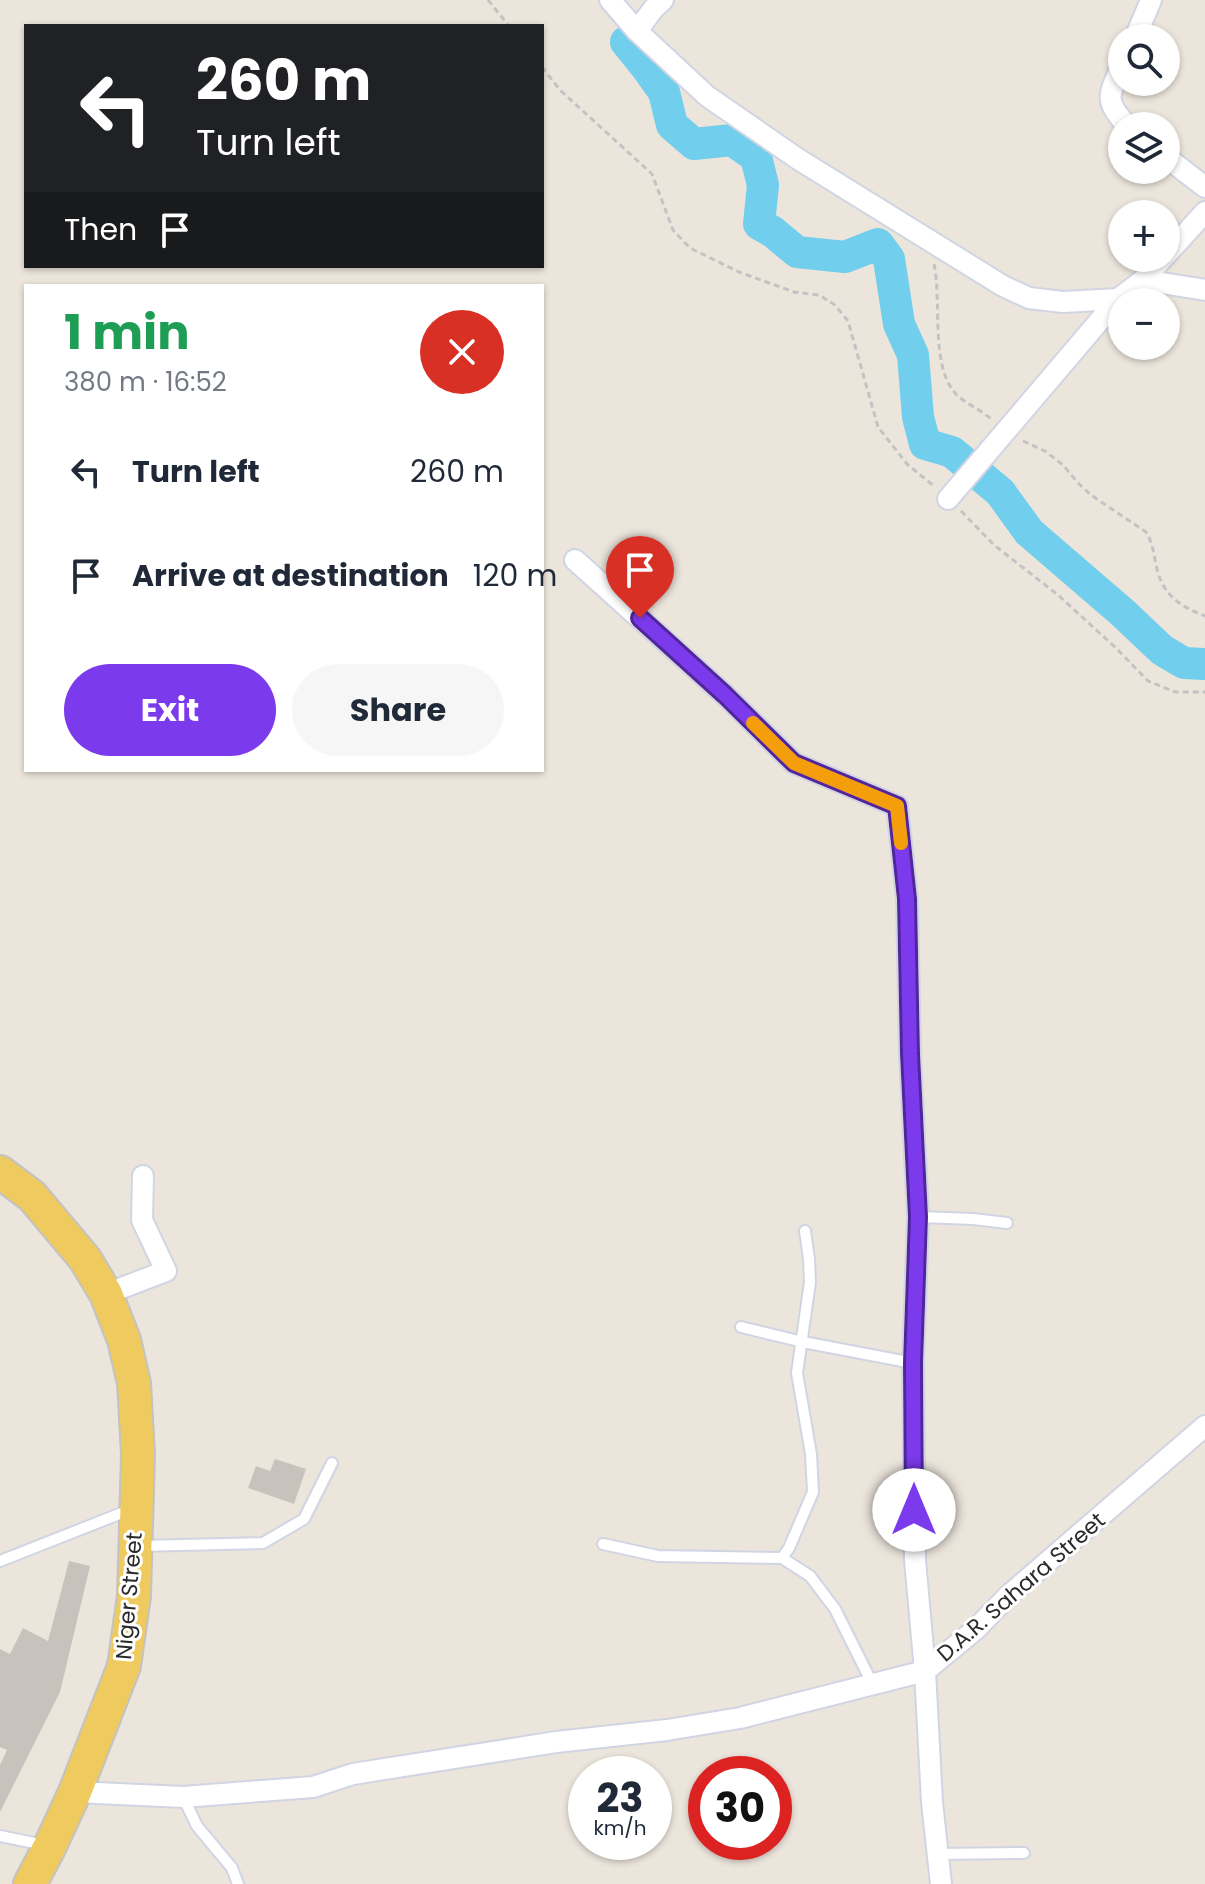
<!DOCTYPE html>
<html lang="en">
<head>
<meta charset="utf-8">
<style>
  :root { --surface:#fff; --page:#f6f6f7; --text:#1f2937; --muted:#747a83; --accent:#7c3aed }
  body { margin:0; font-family:Poppins,sans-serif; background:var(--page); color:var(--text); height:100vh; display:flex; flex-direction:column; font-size:30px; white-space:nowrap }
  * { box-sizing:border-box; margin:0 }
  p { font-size:26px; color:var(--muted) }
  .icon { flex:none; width:44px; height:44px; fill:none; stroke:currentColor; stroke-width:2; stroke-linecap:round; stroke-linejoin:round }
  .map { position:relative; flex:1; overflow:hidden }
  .side { position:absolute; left:24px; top:284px; width:520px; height:488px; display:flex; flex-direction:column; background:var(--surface); border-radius:0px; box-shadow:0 2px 6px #0004 }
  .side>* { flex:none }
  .banner { position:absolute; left:24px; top:24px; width:520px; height:244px; border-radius:0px; box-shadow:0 2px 6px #0004; background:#202124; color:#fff; overflow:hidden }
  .controls { position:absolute; left:1108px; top:24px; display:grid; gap:16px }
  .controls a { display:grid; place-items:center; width:72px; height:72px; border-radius:50%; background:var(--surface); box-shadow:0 2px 6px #0004; font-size:40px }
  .speed { position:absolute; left:568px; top:1756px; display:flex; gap:16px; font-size:40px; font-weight:700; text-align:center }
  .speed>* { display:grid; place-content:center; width:104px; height:104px; border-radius:50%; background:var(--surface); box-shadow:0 2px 6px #0004; line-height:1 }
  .speed small { font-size:20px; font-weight:400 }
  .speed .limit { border:12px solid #d22; background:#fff; color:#111 }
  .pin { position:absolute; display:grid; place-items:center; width:68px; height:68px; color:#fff; margin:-82px -34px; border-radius:50% 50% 50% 0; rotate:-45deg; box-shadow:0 0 8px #0007 }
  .pin .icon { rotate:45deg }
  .me { position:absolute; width:88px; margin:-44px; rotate:0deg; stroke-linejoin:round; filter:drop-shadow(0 0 6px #0008) }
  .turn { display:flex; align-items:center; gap:28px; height:168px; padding:0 40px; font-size:36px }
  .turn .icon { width:104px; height:104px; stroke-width:2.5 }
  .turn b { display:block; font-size:56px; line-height:68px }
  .then { display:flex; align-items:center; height:76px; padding:0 40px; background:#0003; gap:16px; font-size:30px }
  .round { display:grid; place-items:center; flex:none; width:84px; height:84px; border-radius:42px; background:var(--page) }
  .summary { display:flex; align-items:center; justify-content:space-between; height:136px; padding:0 40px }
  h1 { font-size:48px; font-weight:700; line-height:60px; color:#1e9e55 }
  .button { display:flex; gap:16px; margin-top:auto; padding:16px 40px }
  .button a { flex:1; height:92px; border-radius:48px; background:var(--accent); color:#fff; font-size:32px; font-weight:700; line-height:92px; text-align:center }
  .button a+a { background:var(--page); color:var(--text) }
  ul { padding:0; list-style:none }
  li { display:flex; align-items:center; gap:24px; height:104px; padding:0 40px }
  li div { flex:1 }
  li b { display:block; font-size:30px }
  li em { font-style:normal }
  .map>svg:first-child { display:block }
</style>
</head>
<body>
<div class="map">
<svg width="1205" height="1884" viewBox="0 0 1205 1884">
  <rect width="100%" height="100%" fill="#ece5dc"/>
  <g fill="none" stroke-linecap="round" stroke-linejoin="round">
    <path stroke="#71ceec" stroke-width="32" d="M626,42L647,68L664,92L672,125L694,144L732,140L756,157L763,185L759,224L773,232L797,252L845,257L878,244L889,259L899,324L913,355L918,417L925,444L952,452L1000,492L1029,532L1123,613L1162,650L1184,663L1205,664"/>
  </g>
  <g fill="#c7c2bc">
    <path d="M275,1459L306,1469L294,1504L248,1488L256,1466L270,1471Z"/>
    <path d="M69,1561L90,1566L60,1692L0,1812V1765L7,1750L0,1747V1649L10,1654L23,1628L48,1641Z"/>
  </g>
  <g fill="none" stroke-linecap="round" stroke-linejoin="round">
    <defs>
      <g id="lane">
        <path d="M918,1217L973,1219L1007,1223"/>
        <path d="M741,1327L803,1342L913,1363"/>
        <path d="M603,1544L658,1556L782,1558L810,1576L835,1609L872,1683"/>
        <path d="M138,1546L263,1543L304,1519L332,1463"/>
        <path d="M782,1558L789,1548L813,1492L811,1454L797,1373L810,1282L809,1259L805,1231"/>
        <path d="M0,1561L132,1509"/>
        <path d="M183,1797L197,1826L232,1868L238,1884"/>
        <path d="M0,1836L44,1845"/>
        <path d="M938,1854L1024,1853"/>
      </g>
      <g id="street">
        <path d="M610,0L637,31L707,96L798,159L1003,286L1029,298L1063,302L1118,299"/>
        <path d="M637,31L654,8L663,0"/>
        <path d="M1135,38L1151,0"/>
        <path d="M1122,65C1108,97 1104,99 1127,126"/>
        <path d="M1166,157L1205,187"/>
        <path d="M1166,255L1205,212"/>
        <path d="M1143,280L1205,290"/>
        <path d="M948,499L1118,299L1143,280L1163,258"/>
        <path d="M575,560L725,695L794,763L897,806L907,899L910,1054L918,1217L913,1363L915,1560L925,1671L932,1802L941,1884"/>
        <path d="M106,1294L166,1271L142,1220L143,1176"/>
        <path d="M75,1792L183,1797L313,1787L353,1774L556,1742L667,1730L740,1718L925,1671L976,1629L1008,1596L1205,1426"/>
      </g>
      <path id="primary" d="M0,1172L32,1196L85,1259L106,1294L124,1340L134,1383L138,1454L134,1596L124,1666L75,1792L50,1846L30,1884"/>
    </defs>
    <use href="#lane" stroke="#d1d5e3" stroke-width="14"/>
    <use href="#street" stroke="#d1d5e3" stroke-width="24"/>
    <use href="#primary" stroke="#c3c3c3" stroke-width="36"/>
    <g stroke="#c3c3c3" stroke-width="3" stroke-dasharray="6 4" stroke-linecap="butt">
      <path d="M488,0L509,26"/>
      <path d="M542,67L560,90L652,174L673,230L690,248L739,272L794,292L819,295L835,305L848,321L878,427L907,464L935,487"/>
      <path d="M934,264C942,301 930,364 955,393C964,403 980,409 991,419"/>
      <path d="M1023,441L1045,451L1063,465L1078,483L1091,495L1146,532C1153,543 1154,556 1157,569C1163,595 1181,607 1205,616"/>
      <path d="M961,511L994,545L1058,595L1117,649L1148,681L1175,692H1205"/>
    </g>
    <use href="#lane" stroke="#fff" stroke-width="10"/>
    <use href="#street" stroke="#fff" stroke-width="20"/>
    <use href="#primary" stroke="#eeca5f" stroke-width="32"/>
  </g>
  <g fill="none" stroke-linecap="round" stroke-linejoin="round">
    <defs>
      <path id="route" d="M640,618L725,695L794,763L897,806L907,899L910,1054L918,1217L913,1363L914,1510"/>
    </defs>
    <use href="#route" stroke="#51269a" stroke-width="20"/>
    <use href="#route" stroke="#7c3aed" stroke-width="14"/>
    <path stroke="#f59e0b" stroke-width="14" d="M753,723L794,763L897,806L901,843"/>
  </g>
  <g text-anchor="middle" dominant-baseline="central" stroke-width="6" stroke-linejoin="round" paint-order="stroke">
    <g font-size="22" fill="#2a2a2a" stroke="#fff">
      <text transform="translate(1021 1587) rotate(-41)">D.A.R. Sahara Street</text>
      <text transform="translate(129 1596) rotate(-85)">Niger Street</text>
    </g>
  </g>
</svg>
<div class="controls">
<a><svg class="icon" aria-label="search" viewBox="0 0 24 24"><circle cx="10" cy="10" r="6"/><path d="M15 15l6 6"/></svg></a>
<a><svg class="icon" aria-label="layers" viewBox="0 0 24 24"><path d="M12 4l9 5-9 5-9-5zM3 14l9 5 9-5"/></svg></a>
<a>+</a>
<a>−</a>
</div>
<div class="speed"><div>23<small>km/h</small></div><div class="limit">30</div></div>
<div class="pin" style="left:640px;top:618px;background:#d93025"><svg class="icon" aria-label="arrive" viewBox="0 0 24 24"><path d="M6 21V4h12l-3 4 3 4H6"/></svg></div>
<svg class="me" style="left:914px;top:1510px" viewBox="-20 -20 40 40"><circle r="19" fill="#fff"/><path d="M0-13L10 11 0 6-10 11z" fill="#7c3aed"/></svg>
<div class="banner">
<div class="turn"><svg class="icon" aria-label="left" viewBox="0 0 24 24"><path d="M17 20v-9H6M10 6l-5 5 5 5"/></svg><div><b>260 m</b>Turn left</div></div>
<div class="then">Then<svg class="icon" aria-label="arrive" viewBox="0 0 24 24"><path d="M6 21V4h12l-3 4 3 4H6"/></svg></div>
</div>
<section class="side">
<div class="summary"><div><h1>1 min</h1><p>380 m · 16:52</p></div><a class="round" style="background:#d93025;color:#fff"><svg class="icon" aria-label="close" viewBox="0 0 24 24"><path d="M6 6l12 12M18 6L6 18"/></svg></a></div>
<ul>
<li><svg class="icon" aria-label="left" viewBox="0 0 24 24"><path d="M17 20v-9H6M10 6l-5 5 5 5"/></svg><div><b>Turn left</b></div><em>260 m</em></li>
<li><svg class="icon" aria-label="arrive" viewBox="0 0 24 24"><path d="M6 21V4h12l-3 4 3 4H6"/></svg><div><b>Arrive at destination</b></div><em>120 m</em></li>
</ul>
<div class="button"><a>Exit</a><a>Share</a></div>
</section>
</div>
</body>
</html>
